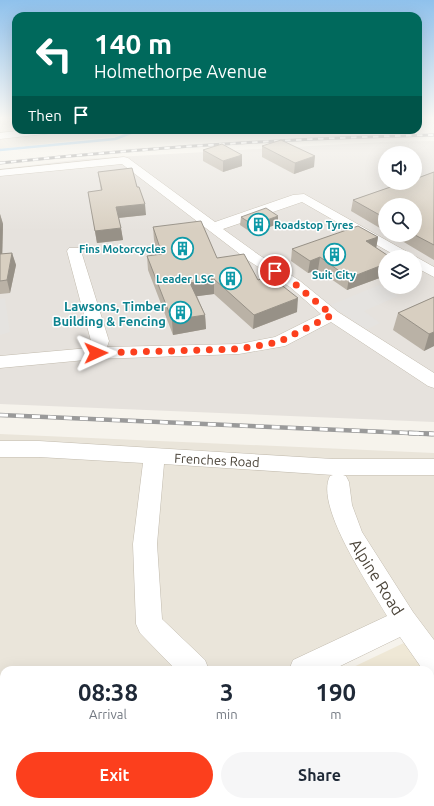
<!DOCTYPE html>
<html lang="en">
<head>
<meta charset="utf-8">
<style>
  :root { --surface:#fff; --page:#f6f6f7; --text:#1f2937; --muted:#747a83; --accent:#fc3f1d }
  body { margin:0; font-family:Ubuntu,sans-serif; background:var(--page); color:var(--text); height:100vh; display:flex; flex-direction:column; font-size:15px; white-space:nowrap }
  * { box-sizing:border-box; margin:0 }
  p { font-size:13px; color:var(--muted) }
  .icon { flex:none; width:22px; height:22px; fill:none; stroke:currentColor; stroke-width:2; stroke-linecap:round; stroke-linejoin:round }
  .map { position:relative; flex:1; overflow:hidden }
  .panel { position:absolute; left:0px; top:666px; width:434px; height:140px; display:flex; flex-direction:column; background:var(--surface); border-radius:12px 12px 0 0; box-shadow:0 4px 16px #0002 }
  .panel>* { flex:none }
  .guide { position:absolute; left:12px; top:12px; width:410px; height:122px; border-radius:12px; box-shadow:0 4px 16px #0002; background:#00695c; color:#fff; overflow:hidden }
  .fabs { position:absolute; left:378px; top:146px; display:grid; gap:8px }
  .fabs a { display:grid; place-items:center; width:44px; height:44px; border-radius:50%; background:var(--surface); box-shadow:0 4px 16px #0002; font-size:20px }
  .pin { position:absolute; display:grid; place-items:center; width:34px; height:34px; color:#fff; margin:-17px; border:2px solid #fff; border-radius:50%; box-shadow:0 1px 4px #0007 }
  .me { position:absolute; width:44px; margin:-22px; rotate:89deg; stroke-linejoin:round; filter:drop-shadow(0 0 3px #0008) }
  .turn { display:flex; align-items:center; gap:14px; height:84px; padding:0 16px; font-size:18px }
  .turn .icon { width:52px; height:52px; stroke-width:2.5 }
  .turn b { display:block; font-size:28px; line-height:34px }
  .then { display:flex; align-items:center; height:38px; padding:0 16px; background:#0003; gap:8px; font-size:15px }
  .eta { display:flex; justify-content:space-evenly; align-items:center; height:68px; text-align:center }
  .eta b { font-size:24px; font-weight:700; line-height:28px }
  .primary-button { display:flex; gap:8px; margin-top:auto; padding:8px 16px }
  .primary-button a { flex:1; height:46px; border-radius:24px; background:var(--accent); color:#fff; font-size:16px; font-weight:700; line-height:46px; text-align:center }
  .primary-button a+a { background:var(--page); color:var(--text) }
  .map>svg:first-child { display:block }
</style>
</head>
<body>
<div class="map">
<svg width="434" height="806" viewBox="0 0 434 806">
  <rect width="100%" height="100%" fill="#f6f3ec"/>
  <g fill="#eae5da">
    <path d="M0,118H16V130H116L118,136L0,149Z"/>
    <path d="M0,434L434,453V657L404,621L303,670H4V795L0,797Z"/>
  </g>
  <path fill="#e6e2dd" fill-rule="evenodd" d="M434,141V422L0,404V169L83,159L380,142ZM385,153H415V183H385ZM385,205H415V235H385ZM385,257H415V287H385Z"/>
  <path fill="#efe8d6" d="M408,641L434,671V806H15L19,802H430V670H347Z"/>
  <g fill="#e5e3e0">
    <path d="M379,285L398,296L364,311L380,323L366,330L331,305Z"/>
    <path d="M5,298L10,332L0,335V299Z"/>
  </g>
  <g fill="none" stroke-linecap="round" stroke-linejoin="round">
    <g stroke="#a9d4f2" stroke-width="2.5">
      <path d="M176,130L192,132L202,130"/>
      <path d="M0,150L115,139L136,131L149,130"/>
    </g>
    <defs>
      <g id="minor">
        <path d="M26,130H58L53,133L0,139V133Z"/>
        <path d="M124,157L128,158L215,222L293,195L304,194L434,267V277L415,267V257H398L302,202L223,229L259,255L300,281L338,312L434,373V388L428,386L331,322L285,346L239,354L96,359L0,368V356L89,348L91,341L67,251L69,248H79L81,251L109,341L107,347L239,344L275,337L321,314L290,287L249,261L122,164L0,176V170Z"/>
        <path d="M0,441H39L333,459H434V475H343L346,476L349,482L352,505L362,532L413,612L434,640V677L430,675V670H423L400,637L332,670H289L293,660L387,616C371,588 314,506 330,476L333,475L164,464L157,544L162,619L205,660L209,670H176L140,633L136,624L133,544L143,463L39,457H0Z"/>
      </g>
    </defs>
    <use href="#minor" stroke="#c2bbae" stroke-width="1"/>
    <use href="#minor" fill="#fff" fill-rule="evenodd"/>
    <defs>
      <path id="rail-far2" d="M0,163C144,148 289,138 434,135"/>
      <path id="rail-far1" d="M0,415L432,434"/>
      <path id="rail" d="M409,433L434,434"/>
    </defs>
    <use href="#rail-far2" stroke="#9a9a9a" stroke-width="3"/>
    <use href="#rail-far1" stroke="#9a9a9a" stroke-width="4.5"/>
    <use href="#rail" stroke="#9a9a9a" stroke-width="5"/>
    <use href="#rail-far2" stroke="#fff" stroke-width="2" stroke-dasharray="5.5" stroke-linecap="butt"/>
    <use href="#rail-far1" stroke="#fff" stroke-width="3" stroke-dasharray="8" stroke-linecap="butt"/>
    <use href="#rail" stroke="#fff" stroke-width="3.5" stroke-dasharray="10" stroke-linecap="butt"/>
  </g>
  <g fill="#bab2a6">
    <path d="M262,146L314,167L294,174L262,157Z"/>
    <path d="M203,150L242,155V166L223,172L203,161Z"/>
    <path d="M98,172L146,215L119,218L123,240L97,243L88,192L101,191Z"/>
    <path d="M434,172V260L392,235H415V205H385V231L351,211L353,200Z"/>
    <path d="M0,214L3,224L2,254L12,253L16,265L10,293L0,294Z"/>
    <path d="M241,217L278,224L252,233L240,225Z"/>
    <path d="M153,227L217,258L258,280L297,312L253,329L214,294L197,296L205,315L206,329L173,335L148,270L147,256L158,255L154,240Z"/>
    <path d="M378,237L376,248L385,257V276L347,290L318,270L308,273L291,261L292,249Z"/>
    <path d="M434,297V346L424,351L393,330L398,313Z"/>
  </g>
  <g fill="#979187">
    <path d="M242,155V166L223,172V161Z"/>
    <path d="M315,156L314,167L294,174L295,163Z"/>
    <path d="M145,204L146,215L117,218L116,207Z"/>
    <path d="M0,214L3,224L2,266L0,261Z"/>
    <path d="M278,216V224L252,233L253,225Z"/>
    <path d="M121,228L123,240L97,243L95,231Z"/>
    <path d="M378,237L376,249L366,241Z"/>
    <path d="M12,253L16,265L10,293L7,280Z"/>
    <path d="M320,257L318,270L308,273L310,261Z"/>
    <path d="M385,264V276L347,290L349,278Z"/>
    <path d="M214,279V294L191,297L190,283Z"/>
    <path d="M298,298L297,312L253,329L254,315Z"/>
    <path d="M205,315L206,329L173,335L172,320Z"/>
    <path d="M434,332V346L424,351L429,334Z"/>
  </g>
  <g fill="#d8cfc1" stroke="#979187">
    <path d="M281,140L315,156L295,163L262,146Z"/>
    <path d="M222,144L242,155L223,161L203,150Z"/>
    <path d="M132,168L137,187H139L145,204L116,207L121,228L95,231L88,192L102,190L98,172Z"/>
    <path d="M434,172V245L415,235V205H385V218L353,200L402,183H415V179Z"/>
    <path d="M266,208L278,216L253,225L241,217Z"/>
    <path d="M201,221L217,258L244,254L258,280L270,276L298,298L254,315L214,279L190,283L205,315L172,320L147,256L162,254L153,227Z"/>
    <path d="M358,226L378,237L366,241L390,257H385V264L349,278L320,257L310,261L292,249Z"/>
    <path d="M12,253L7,280L0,281V254Z"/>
    <path d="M434,297V332L429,334L398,313Z"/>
  </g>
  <linearGradient id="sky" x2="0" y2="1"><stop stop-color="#8fc1ec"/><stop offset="0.51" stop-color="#fbfaf6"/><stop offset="1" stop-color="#fbfaf6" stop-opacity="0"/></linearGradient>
  <rect width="434" height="231" fill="url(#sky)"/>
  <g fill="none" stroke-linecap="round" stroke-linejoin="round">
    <path stroke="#fc3f1d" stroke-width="7" stroke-dasharray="0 12.6" d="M96,353L239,349L279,342L332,315L295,284L275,271"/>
  </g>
  <defs>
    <symbol id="building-ring" viewBox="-11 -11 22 22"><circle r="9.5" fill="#fff" stroke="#0f9aa8" stroke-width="1.5"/><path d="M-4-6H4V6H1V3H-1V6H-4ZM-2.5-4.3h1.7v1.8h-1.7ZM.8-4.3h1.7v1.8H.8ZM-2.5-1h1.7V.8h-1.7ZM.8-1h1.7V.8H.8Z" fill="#0f9aa8"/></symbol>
  </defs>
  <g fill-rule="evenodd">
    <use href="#building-ring" x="246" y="212" width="25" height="25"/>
    <use href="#building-ring" x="170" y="236" width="25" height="25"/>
    <use href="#building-ring" x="322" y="242" width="25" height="25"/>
    <use href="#building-ring" x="218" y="266" width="25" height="25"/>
    <use href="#building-ring" x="168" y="300" width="25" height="25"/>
  </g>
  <g text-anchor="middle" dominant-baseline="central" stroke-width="3" stroke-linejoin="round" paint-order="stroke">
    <g font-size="11" font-weight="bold" fill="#0d838f" stroke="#fff" text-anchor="end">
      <text x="274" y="225" text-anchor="start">Roadstop Tyres</text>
      <text x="166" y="249">Fins Motorcycles</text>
      <text x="334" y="275" text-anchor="middle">Suit City</text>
      <text x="214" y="279">Leader LSC</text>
    </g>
    <g font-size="13" font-weight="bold" fill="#0d838f" stroke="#fff" text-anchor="end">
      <text x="166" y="306">Lawsons, Timber<tspan x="166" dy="15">Building &amp; Fencing</tspan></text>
    </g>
    <g font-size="13" fill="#4b4439" stroke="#fff">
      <text transform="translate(217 460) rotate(3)">Frenches Road</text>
    </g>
    <g font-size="16" fill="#4b4439" stroke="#fff">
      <text transform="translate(377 577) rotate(58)">Alpine Road</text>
    </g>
  </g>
</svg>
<div class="fabs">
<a><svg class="icon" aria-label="sound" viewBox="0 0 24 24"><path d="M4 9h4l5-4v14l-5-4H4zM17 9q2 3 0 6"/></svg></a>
<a><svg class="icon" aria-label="search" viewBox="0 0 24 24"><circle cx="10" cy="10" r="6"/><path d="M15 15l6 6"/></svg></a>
<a><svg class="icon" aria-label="layers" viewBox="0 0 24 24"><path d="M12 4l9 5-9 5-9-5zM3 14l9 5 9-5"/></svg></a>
</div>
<div class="pin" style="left:275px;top:271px;background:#d93025"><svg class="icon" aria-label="arrive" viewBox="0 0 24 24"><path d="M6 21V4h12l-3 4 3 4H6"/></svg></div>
<svg class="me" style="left:96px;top:353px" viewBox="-20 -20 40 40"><path d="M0-17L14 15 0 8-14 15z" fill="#fc3f1d" stroke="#fff" stroke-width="4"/></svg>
<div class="guide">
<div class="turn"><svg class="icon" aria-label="left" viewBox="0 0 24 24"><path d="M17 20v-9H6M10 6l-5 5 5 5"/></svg><div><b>140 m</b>Holmethorpe Avenue</div></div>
<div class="then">Then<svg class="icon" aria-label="arrive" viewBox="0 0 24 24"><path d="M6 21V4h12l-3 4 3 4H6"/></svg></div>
</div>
<section class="panel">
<div class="eta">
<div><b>08:38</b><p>Arrival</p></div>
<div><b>3</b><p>min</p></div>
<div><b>190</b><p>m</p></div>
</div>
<div class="primary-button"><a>Exit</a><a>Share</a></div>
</section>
</div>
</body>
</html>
